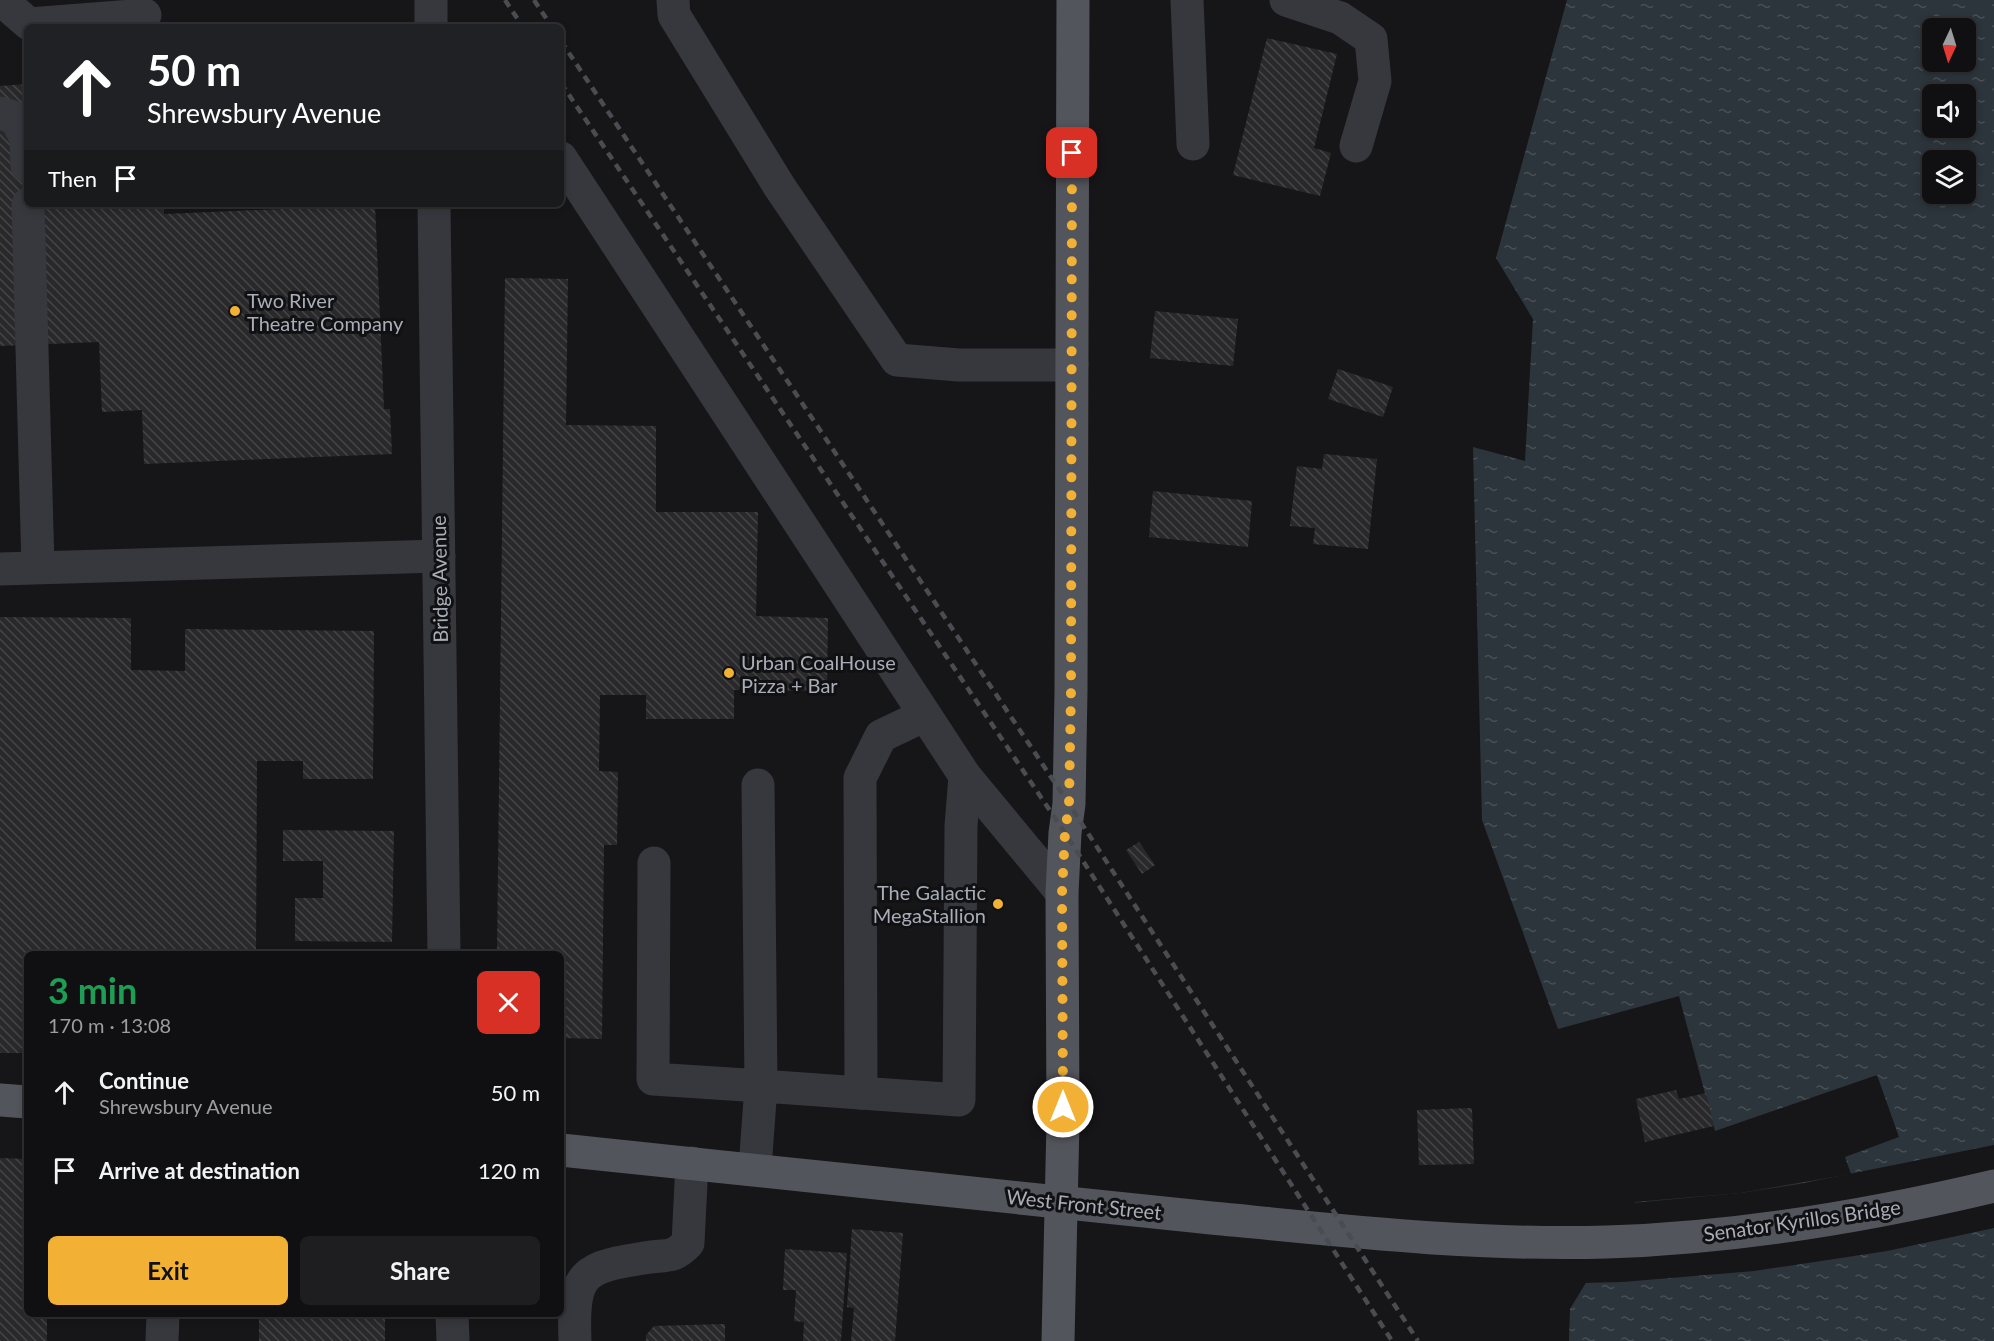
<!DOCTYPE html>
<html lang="en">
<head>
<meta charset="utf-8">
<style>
  :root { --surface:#101012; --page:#1e1e20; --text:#f1f3f6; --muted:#9c9d9f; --line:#303032; --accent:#f2b134 }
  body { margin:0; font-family:Lato,sans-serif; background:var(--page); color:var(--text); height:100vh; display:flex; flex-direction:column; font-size:22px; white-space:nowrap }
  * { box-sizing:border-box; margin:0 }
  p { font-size:20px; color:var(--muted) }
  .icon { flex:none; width:33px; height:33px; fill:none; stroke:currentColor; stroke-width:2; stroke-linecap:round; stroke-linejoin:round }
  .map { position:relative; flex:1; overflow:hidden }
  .panel { position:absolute; left:24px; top:951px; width:540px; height:366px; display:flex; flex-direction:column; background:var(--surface); border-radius:9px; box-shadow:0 3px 9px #0003,0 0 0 2px var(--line) }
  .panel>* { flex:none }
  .banner { position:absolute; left:24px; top:24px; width:540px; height:183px; border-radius:9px; box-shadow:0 3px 9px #0003,0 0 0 2px var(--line); background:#202124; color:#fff; overflow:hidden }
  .needle { width:39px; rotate:184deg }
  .controls { position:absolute; left:1922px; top:18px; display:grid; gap:12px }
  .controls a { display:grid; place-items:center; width:54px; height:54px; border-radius:9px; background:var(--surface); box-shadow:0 3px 9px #0003,0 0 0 2px var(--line); font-size:30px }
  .pin { position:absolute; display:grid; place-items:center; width:51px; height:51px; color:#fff; margin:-26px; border-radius:12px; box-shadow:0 3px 9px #0006 }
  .me { position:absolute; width:66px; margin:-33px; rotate:0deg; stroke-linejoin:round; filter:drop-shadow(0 0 4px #0008) }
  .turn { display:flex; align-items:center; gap:21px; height:126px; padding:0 24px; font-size:27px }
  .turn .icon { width:78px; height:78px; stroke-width:2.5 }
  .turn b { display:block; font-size:42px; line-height:51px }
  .then { display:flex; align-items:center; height:57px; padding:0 24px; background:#0003; gap:12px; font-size:22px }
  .round { display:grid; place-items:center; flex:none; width:63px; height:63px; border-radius:9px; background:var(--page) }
  .overview { display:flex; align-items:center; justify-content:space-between; height:102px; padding:0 24px }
  h1 { font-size:36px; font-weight:700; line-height:45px; color:#1e9e55 }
  .cta { display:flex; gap:12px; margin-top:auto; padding:12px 24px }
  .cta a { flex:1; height:69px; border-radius:9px; background:var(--accent); color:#111; font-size:24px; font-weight:700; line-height:69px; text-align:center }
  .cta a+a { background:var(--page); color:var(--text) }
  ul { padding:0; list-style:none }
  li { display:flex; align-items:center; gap:18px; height:78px; padding:0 24px }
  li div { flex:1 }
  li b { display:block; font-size:22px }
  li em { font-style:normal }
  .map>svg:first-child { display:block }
</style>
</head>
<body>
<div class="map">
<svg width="1994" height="1341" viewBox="0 0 1994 1341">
  <defs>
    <pattern id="water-ripples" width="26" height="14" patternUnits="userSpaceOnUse" patternTransform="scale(1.5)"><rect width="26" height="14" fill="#2c353c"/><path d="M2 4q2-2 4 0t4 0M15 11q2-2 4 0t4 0" fill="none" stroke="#485056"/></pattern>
    <pattern id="building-back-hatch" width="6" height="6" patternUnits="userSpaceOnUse" patternTransform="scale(1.5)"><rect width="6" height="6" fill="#29292c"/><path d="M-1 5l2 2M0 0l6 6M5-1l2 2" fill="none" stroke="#454548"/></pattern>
  </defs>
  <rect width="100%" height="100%" fill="#161618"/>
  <path fill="url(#water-ripples)" fill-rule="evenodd" d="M1567,0H1994V1341H1569L1570,1309L1635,1202L1740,1193L1851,1174L1845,1157L1899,1137L1877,1075L1715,1131L1679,996L1558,1029L1482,820L1473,447L1525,461L1533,319L1496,258ZM1932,28H1965V62H1932ZM1932,94H1965V128H1932ZM1932,160H1965V194H1932Z"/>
  <path fill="#161618" d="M1994,1145V1228L1887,1251L1754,1271L1622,1282L1582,1283L1632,1203L1740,1193L1799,1184Z"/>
  <g fill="url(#building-back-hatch)">
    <path d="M1267,38L1337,54L1314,148L1331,153L1320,196L1233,175Z"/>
    <path d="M27,84V204H164V214L375,205L384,409H390L392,454L144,464L142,410L102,412L99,342L0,346V86Z"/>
    <path d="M505,278L568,279L566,425L656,426V512H758L756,616L828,618L827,691L734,690V719H646V695H600L599,771L618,772L617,845H604L602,1039L561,1038V954H497Z"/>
    <path d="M1155,311L1238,319L1233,366L1150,358Z"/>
    <path d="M1338,369L1393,387L1383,417L1328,399Z"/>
    <path d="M1324,454L1377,459L1368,549L1313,544L1315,528L1290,526L1297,466L1322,469Z"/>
    <path d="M1153,491L1252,501L1248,547L1149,537Z"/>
    <path d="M0,617L131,618V670L185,671V629L374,631L373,779H303V761H257L256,954H27V1053H0Z"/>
    <path d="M283,830L394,831L392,942L295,941V898H323V861H283Z"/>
    <path d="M1139,842L1155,865L1142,874L1126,850Z"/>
    <path d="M1676,1090L1679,1099L1706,1093L1714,1126L1645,1142L1636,1099Z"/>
    <path d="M1472,1108L1474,1164L1419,1165L1417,1110Z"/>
    <path d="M0,1158L27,1159V1314H47V1341H0Z"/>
    <path d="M852,1229L903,1233L895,1341H851L854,1308L847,1307Z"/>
    <path d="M785,1249L847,1253L841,1341H803L804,1322L794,1321L796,1290H783Z"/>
    <rect x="259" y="1314" width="126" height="27"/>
    <path d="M725,1324V1341H646V1335L654,1326Z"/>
  </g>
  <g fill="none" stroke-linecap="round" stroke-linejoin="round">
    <g stroke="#37383d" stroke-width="33">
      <path d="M1,0L29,24L145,15"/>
      <path d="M431,0V27"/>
      <path d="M673,0L674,15L779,186L897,360L959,365H1072"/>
      <path d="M1187,0L1193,144"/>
      <path d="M1286,0L1340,18L1371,39L1375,81L1356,146"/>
      <path d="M0,113L16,118L26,139L27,166"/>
      <path d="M561,158L965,776L961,826L959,1100L761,1086L755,1168"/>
      <path d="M28,204L38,567"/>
      <path d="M434,204L444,954"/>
      <path d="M0,569L439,556"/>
      <path d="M965,776L1062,893"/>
      <path d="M654,863L653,1079L761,1086L758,785"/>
      <path d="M861,1093L860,778L881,736L925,715"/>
      <path d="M452,1314L453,1341"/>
      <path d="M162,1341L163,1314"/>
      <path d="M575,1341C572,1270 584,1267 651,1257C670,1255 674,1257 688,1243L692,1163"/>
    </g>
    <g stroke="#53555c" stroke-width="33">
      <path d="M0,1100L27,1102"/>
      <path d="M561,1150C775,1171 988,1196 1202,1217C1336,1230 1472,1246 1607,1242C1737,1238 1868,1216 1994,1186"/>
      <path d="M1058,1341L1063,1122L1062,893L1065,833L1069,804L1071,691L1073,0"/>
    </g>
    <g stroke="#4a4c52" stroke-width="4.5" stroke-dasharray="8 6" stroke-linecap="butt">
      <path d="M505,0L523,27"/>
      <path d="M534,0L552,27"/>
      <path d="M561,41L1069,804L1418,1341"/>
      <path d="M561,83L1065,833L1392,1341"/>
    </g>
  </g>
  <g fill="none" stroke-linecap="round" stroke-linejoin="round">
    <path stroke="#f2b134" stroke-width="10" stroke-dasharray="0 18" d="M1063,1107L1062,893L1065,833L1069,804L1071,691L1072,153"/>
  </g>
  <g fill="#f2b134" stroke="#111113" stroke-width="2">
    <circle cx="235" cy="311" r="6"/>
    <circle cx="729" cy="673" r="6"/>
    <circle cx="998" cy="904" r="6"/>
  </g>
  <g text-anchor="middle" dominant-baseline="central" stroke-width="6" stroke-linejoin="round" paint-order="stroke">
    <g font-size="20" fill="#a8adb8" stroke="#111113" text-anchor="start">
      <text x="247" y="300">Two River<tspan x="247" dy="23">Theatre Company</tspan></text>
      <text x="741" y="662">Urban CoalHouse<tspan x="741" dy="23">Pizza + Bar</tspan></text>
      <text x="986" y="892" text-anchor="end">The Galactic<tspan x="986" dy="23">MegaStallion</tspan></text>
    </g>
    <g font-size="20" fill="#a8adb8" stroke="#111113">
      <text transform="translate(439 579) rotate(-91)">Bridge Avenue</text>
      <text transform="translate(1084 1204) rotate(6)">West Front Street</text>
      <text transform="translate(1802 1220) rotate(-8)">Senator Kyrillos Bridge</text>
    </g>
  </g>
</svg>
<div class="controls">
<a><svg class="needle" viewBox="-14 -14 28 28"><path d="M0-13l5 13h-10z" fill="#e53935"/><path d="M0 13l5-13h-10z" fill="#9c9d9f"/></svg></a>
<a><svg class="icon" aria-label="sound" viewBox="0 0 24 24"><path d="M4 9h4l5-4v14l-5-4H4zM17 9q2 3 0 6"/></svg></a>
<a><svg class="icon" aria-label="layers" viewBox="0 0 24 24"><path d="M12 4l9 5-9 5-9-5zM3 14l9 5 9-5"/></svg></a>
</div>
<div class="pin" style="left:1072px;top:153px;background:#d93025"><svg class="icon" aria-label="arrive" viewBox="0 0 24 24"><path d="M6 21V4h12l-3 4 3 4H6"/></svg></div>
<svg class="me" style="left:1063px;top:1107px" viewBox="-20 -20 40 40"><circle r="17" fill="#f2b134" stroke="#fff" stroke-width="3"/><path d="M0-11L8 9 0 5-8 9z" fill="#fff"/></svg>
<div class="banner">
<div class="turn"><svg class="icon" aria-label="ahead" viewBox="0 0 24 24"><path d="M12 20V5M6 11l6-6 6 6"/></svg><div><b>50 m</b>Shrewsbury Avenue</div></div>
<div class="then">Then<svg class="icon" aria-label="arrive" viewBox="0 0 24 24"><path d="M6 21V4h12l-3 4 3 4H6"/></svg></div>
</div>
<section class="panel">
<div class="overview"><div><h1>3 min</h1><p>170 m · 13:08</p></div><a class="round" style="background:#d93025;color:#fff"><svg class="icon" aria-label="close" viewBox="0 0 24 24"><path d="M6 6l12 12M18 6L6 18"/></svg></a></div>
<ul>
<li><svg class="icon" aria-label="ahead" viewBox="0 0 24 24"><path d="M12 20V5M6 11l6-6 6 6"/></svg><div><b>Continue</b><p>Shrewsbury Avenue</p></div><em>50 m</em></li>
<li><svg class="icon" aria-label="arrive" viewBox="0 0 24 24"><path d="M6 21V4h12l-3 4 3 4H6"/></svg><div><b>Arrive at destination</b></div><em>120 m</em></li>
</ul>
<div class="cta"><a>Exit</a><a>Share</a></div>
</section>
</div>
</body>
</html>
